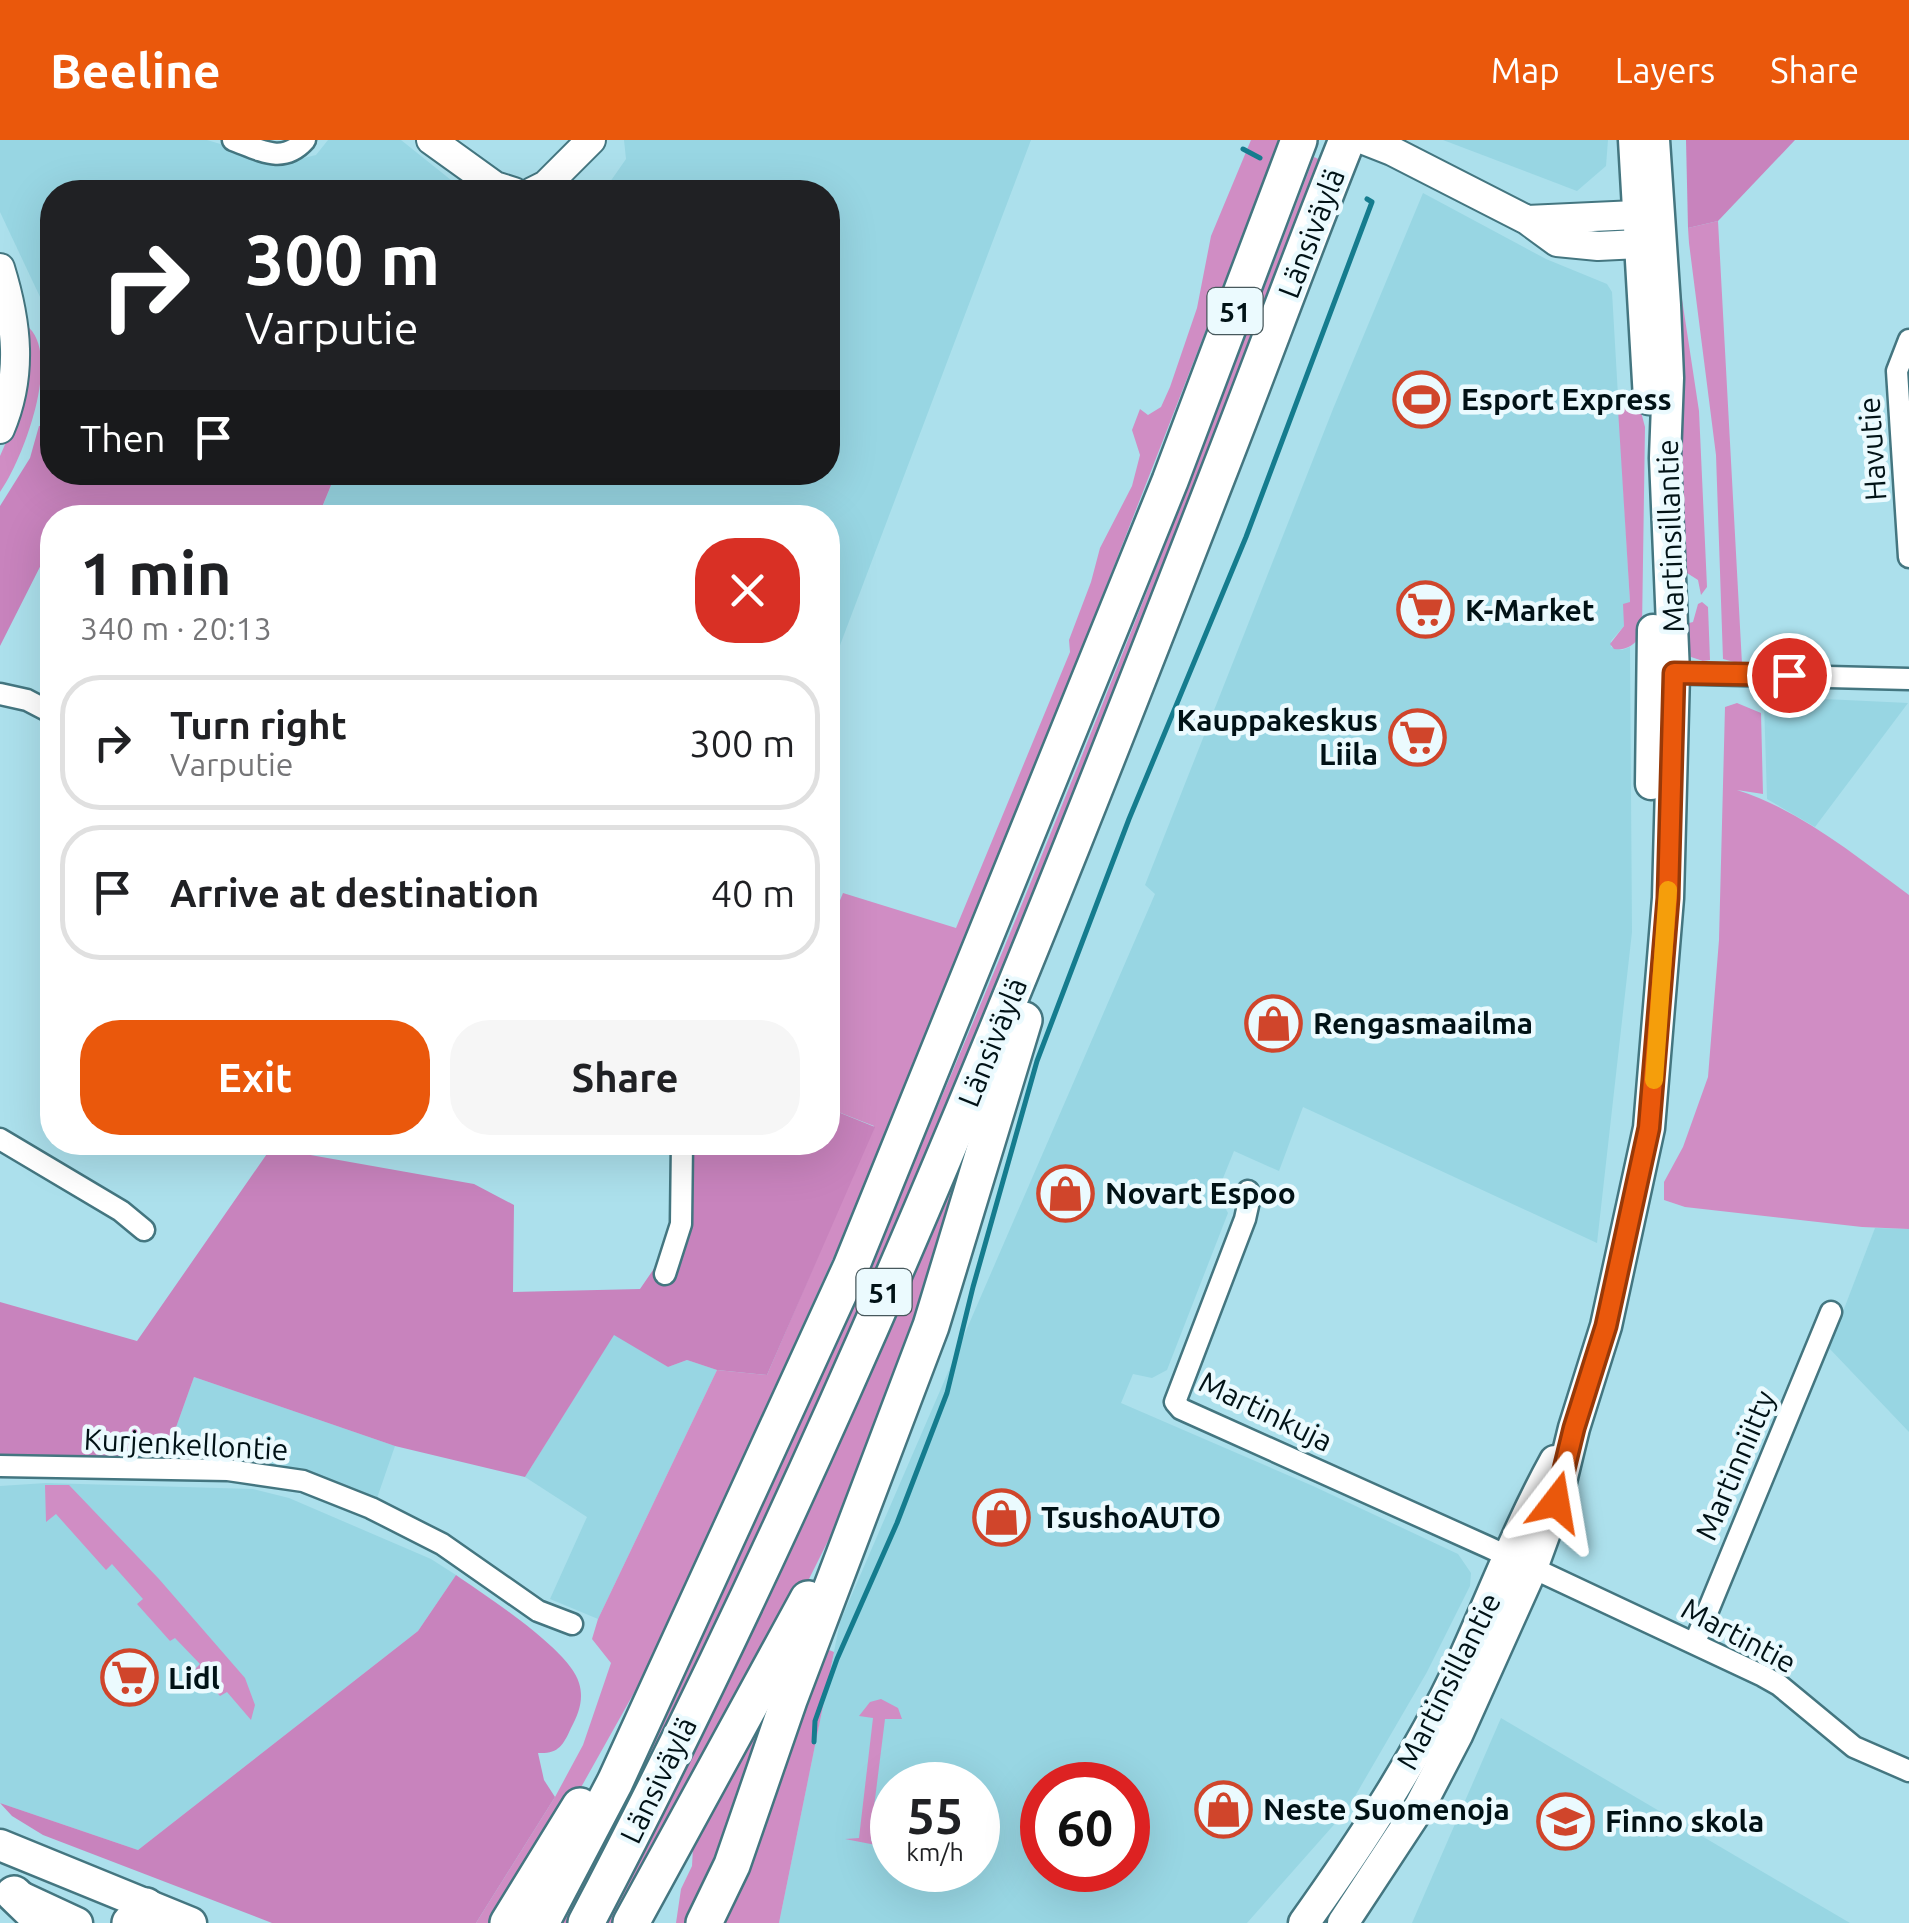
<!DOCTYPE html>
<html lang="en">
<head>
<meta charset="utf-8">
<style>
  :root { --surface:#fff; --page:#f6f6f6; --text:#202124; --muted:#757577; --line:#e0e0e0; --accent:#ea580c }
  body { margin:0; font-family:Ubuntu,sans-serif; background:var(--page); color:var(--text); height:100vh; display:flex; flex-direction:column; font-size:38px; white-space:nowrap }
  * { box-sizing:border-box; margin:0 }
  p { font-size:32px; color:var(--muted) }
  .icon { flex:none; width:55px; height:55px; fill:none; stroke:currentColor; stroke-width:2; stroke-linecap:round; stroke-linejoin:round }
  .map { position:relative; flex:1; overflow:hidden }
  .side { position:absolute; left:40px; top:365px; width:800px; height:650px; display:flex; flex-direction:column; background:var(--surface); border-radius:40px; box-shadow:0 10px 40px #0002 }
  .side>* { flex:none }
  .top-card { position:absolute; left:40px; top:40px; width:800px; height:305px; border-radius:40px; box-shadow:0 10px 40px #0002; background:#202124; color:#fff; overflow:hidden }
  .speed { position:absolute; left:870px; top:1622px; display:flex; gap:20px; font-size:50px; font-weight:700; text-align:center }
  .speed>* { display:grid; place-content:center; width:130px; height:130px; border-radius:50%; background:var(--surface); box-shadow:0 10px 40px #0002; line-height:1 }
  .speed small { font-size:25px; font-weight:400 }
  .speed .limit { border:15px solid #d22; background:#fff; color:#111 }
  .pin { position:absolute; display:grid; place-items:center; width:85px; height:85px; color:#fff; margin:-42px; border:5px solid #fff; border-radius:50%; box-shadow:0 2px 10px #0007 }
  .me { position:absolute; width:110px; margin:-55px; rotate:14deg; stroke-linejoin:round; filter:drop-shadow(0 0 8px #0008) }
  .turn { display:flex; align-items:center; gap:35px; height:210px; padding:0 40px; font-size:45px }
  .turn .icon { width:130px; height:130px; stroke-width:2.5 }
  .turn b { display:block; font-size:70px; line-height:85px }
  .then { display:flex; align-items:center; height:95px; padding:0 40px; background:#0003; gap:20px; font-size:38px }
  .round { display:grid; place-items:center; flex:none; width:105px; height:105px; border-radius:40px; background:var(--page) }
  .overview { display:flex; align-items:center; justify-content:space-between; height:170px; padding:0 40px }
  h1 { font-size:60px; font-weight:700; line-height:75px }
  .action { display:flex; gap:20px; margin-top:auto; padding:20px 40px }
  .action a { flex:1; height:115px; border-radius:40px; background:var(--accent); color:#fff; font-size:40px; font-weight:700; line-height:115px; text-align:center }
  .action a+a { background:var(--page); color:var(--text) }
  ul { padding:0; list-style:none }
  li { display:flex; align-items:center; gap:30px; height:135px; margin:0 20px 15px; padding:0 20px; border:5px solid var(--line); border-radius:40px }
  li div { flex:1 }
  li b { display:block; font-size:38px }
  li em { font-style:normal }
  header { display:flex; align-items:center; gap:60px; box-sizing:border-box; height:140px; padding:0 50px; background:var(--accent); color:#fff }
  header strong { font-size:48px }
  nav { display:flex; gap:55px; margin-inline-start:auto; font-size:35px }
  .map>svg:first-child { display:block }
</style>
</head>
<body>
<header>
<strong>Beeline</strong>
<nav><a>Map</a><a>Layers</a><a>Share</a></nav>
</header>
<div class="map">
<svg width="1909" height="1783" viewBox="0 0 1909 1783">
  <rect width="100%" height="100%" fill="#ace0ec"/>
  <g fill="#98d6e3" fill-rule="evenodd">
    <path d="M0,0H207L283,23L316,15L328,0H401L466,52H52V178L49,176L0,72Z"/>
    <path d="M624,0H1031L828,537V378H318L336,333L828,332V52H603L626,19Z"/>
    <path d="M1443,0H1608L1606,26L1577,51Z"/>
    <path d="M1423,53L1546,119L1607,144L1612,152L1630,463L1624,486L1611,501V507L1622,510L1630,507L1632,792L1597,1103L1303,967L1279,1031L1234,1011L1217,1053L1228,1073L1167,1230L1152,1238L1133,1234L1121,1263L1313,1346L1458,1414L1471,1433L1470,1446L1427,1532L1347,1670L1247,1783H779L840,1482L1155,754L1145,745L1333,269ZM892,1645H978V1730H892ZM1042,1645H1128V1730H1042Z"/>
    <path d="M1824,559L1908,563L1815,687L1767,659L1764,563Z"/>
    <path d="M1875,1088L1909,1089V1292L1829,1208Z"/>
    <path d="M614,1194L668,1227L687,1220L717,1230L598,1479L550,1459L587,1377L525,1337Z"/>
    <path d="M194,1237L395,1306L376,1361L319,1336L258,1323L176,1319L174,1293Z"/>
    <path d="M46,1343L253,1349L289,1358L431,1419L456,1435L418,1491L138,1710L0,1663V1346Z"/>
    <path d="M1501,1578L1850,1783H1412Z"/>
  </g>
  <g fill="#d08dc4">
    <path d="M1251,0H1280L1070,539L860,1059L644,1535L570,1667L496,1783H476L555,1657L583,1605L611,1523L592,1499L598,1479L717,1230L767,1235L874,986L828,968V789L843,753L956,788L1070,512L1069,500L1091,442L1100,408L1132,346L1140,315L1132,290L1140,269L1148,275L1161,267L1170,247L1197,168L1211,96Z"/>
    <path d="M1314,17L1325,22L1119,554L837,1232L571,1783H558C852,1213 1087,616 1314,17Z"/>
    <path d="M1671,49L1675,60L1680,146L1699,271L1707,447L1701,455L1698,440L1687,433L1677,393Z"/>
    <path d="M1718,81L1742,524L1723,519L1716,315L1689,103L1688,88Z"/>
    <path d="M26,185C64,214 22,322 0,352V316L7,300L27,219Z"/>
    <path d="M1635,249L1645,287L1642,488C1640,502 1628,511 1614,509L1610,504L1624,486L1623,464L1630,462L1618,269L1629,261Z"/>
    <path d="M1702,462L1708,467L1710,520L1703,521L1691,517L1687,506L1689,483L1693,482L1698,464Z"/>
    <path d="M1737,563L1761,573L1763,654L1737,650C1802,671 1854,715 1909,755V1089L1862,1087L1685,1067L1664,1060V1042L1683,1007L1708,937L1719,800L1725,567Z"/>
    <path d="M971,1002L939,1132L847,1363L801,1455L621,1783H607L811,1366Z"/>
    <path d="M45,1345H69L159,1439L245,1538L255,1565L251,1580L227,1552L220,1556L195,1529L200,1524L175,1498L170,1501L137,1464L143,1459L112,1424L106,1430L56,1374L46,1382Z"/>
    <path d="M824,1508L834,1512L779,1783H717Z"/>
    <path d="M792,1510L692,1783H676L681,1749L692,1726L693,1707L704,1674Z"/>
    <path d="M881,1559L898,1568L902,1579H885L871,1691V1701L888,1702L886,1712H881V1706L845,1699L859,1698L873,1578L859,1576L870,1562Z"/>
  </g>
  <g fill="#c883bd">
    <path d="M1686,0H1795L1718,81L1688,88Z"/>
    <path d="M52,284V332L336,333L318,377L52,378V403L0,506V366L30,318L39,286Z"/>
    <path d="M828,968L875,987L767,1235L717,1230L687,1220L668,1227L614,1195L525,1337L395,1306L194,1237L174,1293L176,1319L0,1316V1162L137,1201L271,1008L474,1044L514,1065L513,1152L640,1149L686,1082L690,1003L828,1002Z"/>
    <path d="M456,1435C486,1456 570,1510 579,1543C584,1559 579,1573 571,1588C563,1606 558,1614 538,1613L544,1640L555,1657L476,1783H272L43,1695L12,1676L0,1663L138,1710L418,1491Z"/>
  </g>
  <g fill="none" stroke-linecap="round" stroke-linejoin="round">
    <g stroke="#157c8e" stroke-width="5">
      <path d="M1243,9L1260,18"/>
      <path d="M814,1602L815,1581L837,1519L897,1383L947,1253L973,1147L1037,921L1129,679L1246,397L1372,62L1367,59"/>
    </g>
    <defs>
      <g id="street">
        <path d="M233,0C260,10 283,25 305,0"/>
        <path d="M1909,200L1897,231L1909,417"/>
        <path d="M1661,533L1909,539"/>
        <path d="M0,554L27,560L52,573"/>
        <path d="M0,999L121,1071L144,1090"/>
        <path d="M1248,1051L1249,1061L1245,1079L1175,1262L1181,1269L1488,1407L1763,1536L1779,1545L1854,1607L1909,1631"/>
        <path d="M665,1134L681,1084L682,1002"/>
        <path d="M0,1326L228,1330L303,1341L371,1368L442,1404L538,1471L572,1484"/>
        <path d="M1695,1502L1831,1172"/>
      </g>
      <g id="secondary">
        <path d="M431,0L495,46L514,52"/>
        <path d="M1364,0L1392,11L1527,80L1557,102L1598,106L1639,104L1660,87L1636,75L1527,80"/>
        <path d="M532,52L546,45L591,0"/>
        <path d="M0,128C17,183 23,235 0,289"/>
      </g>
      <g id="primary">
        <path d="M1634,0L1649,259"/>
        <path d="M1651,644L1653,490"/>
        <path d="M0,1705L191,1783"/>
        <path d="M21,1757L77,1783"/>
        <path d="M1304,1783C1361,1703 1416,1619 1459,1529C1491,1460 1518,1388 1555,1321"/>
        <path d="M1343,1783L1420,1666L1457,1595L1532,1428L1556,1362L1574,1288L1606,1186L1649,988L1668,758L1674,533L1665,318L1668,238L1665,165L1654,0"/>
      </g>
      <g id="highway">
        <path d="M14,1754L44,1783"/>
        <path d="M130,1783L146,1766"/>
        <path d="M508,1783L580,1666"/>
        <path d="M541,1783L615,1642L851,1127L1170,341L1299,0"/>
        <path d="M586,1783C831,1317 1027,826 1217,337C1261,225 1302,112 1347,0"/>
        <path d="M631,1783L808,1459"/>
        <path d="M704,1783L732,1725L789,1560L931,1186L1024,880"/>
      </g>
    </defs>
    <use href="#street" stroke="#447680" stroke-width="25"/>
    <use href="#secondary" stroke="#447680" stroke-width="32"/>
    <use href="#primary" stroke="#447680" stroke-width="35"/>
    <use href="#highway" stroke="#447680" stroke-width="40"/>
    <use href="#street" stroke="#fff" stroke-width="20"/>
    <use href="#secondary" stroke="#fff" stroke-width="28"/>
    <use href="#primary" stroke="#fff" stroke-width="30"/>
    <use href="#highway" stroke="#fff" stroke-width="35"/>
  </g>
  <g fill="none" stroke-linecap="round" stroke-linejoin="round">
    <defs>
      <path id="route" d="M1556,1362L1574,1288L1606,1186L1649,988L1668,758L1674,533L1789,535"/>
    </defs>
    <use href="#route" stroke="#983908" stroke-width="25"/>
    <use href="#route" stroke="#ea580c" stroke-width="18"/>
    <path stroke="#f59e0b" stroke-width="18" d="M1654,940L1668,750"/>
  </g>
  <defs>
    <symbol id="stadium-ring" viewBox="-11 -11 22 22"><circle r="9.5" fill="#ebfafe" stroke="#d0452b" stroke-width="1.5"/><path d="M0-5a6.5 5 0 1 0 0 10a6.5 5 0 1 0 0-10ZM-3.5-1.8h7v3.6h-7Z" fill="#d0452b"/></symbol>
    <symbol id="supermarket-ring" viewBox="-11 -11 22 22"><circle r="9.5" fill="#ebfafe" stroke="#d0452b" stroke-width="1.5"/><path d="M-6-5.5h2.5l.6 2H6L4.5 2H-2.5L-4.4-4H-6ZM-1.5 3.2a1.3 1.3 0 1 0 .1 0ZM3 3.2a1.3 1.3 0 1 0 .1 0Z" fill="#d0452b"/></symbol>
    <symbol id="shop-ring" viewBox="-11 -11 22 22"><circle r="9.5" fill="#ebfafe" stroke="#d0452b" stroke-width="1.5"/><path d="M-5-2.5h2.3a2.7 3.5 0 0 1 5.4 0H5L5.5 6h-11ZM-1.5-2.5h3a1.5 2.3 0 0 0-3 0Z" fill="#d0452b"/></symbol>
    <symbol id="school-ring" viewBox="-11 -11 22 22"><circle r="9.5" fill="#ebfafe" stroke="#d0452b" stroke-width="1.5"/><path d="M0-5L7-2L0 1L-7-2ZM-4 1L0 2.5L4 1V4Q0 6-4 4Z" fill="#d0452b"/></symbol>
  </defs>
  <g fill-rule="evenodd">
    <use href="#stadium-ring" x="1390" y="228" width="63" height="63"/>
    <use href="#supermarket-ring" x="1394" y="438" width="63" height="63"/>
    <use href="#supermarket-ring" x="1386" y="566" width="63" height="63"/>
    <use href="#shop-ring" x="1242" y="852" width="63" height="63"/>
    <use href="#shop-ring" x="1034" y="1022" width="63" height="63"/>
    <use href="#shop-ring" x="970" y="1346" width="63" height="63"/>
    <use href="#supermarket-ring" x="98" y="1506" width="63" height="63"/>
    <use href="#shop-ring" x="1192" y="1638" width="63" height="63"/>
    <use href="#school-ring" x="1534" y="1650" width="63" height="63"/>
  </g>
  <g text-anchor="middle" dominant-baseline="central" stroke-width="9" stroke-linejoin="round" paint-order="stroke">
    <g fill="#ebfafe" stroke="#47585c" stroke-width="2.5">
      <rect x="1207.5" y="148" width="55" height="46" rx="8"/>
      <rect x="856.5" y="1129" width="55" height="46" rx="8"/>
    </g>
    <g font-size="28" font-weight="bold" fill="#011216">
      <text x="1235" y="171">51</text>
      <text x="884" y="1152">51</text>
    </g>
    <g font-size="30" fill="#011216" stroke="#ebfafe">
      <text transform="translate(1311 93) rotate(-69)">Länsiväylä</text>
      <text transform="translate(1872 309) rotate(-94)">Havutie</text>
      <text transform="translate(1670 396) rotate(-92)">Martinsillantie</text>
      <text transform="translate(992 902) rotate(-68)">Länsiväylä</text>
      <text transform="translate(1266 1271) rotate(26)">Martinkuja</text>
      <text transform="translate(186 1304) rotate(3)">Kurjenkellontie</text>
      <text transform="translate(1735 1325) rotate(-67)">Martinniitty</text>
      <text transform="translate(1739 1495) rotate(28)">Martintie</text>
      <text transform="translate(1448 1541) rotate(-63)">Martinsillantie</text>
      <text transform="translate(658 1640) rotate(-64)">Länsiväylä</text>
    </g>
    <g font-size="30" font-weight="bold" fill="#011216" stroke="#ebfafe" text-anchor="start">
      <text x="1461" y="259">Esport Express</text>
      <text x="1465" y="470">K-Market</text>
      <text x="1378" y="580" text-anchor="end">Kauppakeskus<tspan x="1378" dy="34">Liila</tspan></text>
      <text x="1313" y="883">Rengasmaailma</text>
      <text x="1105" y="1053">Novart Espoo</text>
      <text x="1041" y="1377">TsushoAUTO</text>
      <text x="168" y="1538">Lidl</text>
      <text x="1263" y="1669">Neste Suomenoja</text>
      <text x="1605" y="1681">Finno skola</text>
    </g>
  </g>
</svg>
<div class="speed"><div>55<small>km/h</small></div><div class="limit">60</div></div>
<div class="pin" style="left:1789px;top:535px;background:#d93025"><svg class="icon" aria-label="arrive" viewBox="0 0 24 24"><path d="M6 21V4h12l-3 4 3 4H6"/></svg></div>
<svg class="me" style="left:1556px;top:1362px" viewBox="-20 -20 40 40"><path d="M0-17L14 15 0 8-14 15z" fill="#ea580c" stroke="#fff" stroke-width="4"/></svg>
<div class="top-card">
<div class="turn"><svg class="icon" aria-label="right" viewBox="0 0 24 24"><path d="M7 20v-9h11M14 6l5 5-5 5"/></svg><div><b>300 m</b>Varputie</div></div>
<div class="then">Then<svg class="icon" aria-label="arrive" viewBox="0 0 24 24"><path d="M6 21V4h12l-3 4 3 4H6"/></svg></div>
</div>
<section class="side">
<div class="overview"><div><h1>1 min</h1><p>340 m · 20:13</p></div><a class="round" style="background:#d93025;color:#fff"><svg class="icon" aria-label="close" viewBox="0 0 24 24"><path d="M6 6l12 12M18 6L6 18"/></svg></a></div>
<ul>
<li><svg class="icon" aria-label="right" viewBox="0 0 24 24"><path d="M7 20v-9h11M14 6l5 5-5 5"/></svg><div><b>Turn right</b><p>Varputie</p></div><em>300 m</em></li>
<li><svg class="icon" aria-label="arrive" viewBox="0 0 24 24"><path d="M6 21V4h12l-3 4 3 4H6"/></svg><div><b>Arrive at destination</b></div><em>40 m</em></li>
</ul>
<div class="action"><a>Exit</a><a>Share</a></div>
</section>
</div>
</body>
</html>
